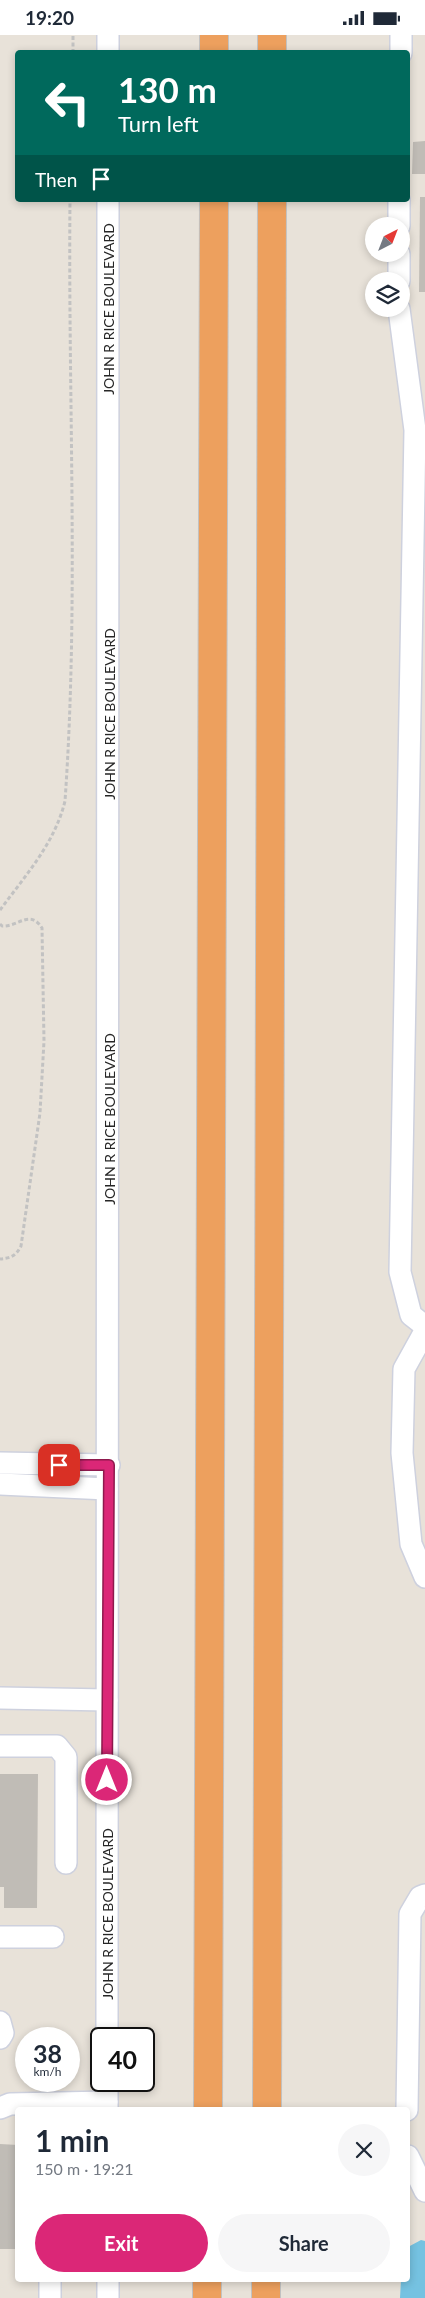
<!DOCTYPE html>
<html lang="en">
<head>
<meta charset="utf-8">
<style>
  :root { --surface:#fff; --page:#f6f6f7; --text:#1f2937; --muted:#747a83; --accent:#db2777 }
  body { margin:0; font-family:Lato,sans-serif; background:var(--page); color:var(--text); height:100vh; display:flex; flex-direction:column; font-size:19px; white-space:nowrap }
  * { box-sizing:border-box; margin:0 }
  p { font-size:16px; color:var(--muted) }
  .icon { flex:none; width:28px; height:28px; fill:none; stroke:currentColor; stroke-width:2; stroke-linecap:round; stroke-linejoin:round }
  .map { position:relative; flex:1; overflow:hidden }
  .sheet { position:absolute; left:15px; top:2072px; width:395px; height:175px; display:flex; flex-direction:column; background:var(--surface); border-radius:5px; box-shadow:0 2px 8px #0003 }
  .sheet>* { flex:none }
  .guide { position:absolute; left:15px; top:15px; width:395px; height:152px; border-radius:5px; box-shadow:0 2px 8px #0003; background:#00695c; color:#fff; overflow:hidden }
  .needle { width:32px; rotate:42deg }
  .fabs { position:absolute; left:365px; top:182px; display:grid; gap:10px }
  .fabs a { display:grid; place-items:center; width:45px; height:45px; border-radius:50%; background:var(--surface); box-shadow:0 2px 8px #0003; font-size:25px }
  .speed { position:absolute; left:15px; top:1992px; display:flex; gap:10px; font-size:25px; font-weight:700; text-align:center }
  .speed>* { display:grid; place-content:center; width:65px; height:65px; border-radius:50%; background:var(--surface); box-shadow:0 2px 8px #0003; line-height:1 }
  .speed small { font-size:12px; font-weight:400 }
  .speed .limit { border:2px solid #111; border-radius:8px; background:#fff; color:#111 }
  .pin { position:absolute; display:grid; place-items:center; width:42px; height:42px; color:#fff; margin:-21px; border-radius:10px; box-shadow:0 2px 8px #0006 }
  .me { position:absolute; width:55px; margin:-28px; rotate:0deg; stroke-linejoin:round; filter:drop-shadow(0 0 4px #0008) }
  .turn { display:flex; align-items:center; gap:18px; height:105px; padding:0 20px; font-size:22px }
  .turn .icon { width:65px; height:65px; stroke-width:2.5 }
  .turn b { display:block; font-size:35px; line-height:42px }
  .then { display:flex; align-items:center; height:48px; padding:0 20px; background:#0003; gap:10px; font-size:19px }
  .round { display:grid; place-items:center; flex:none; width:52px; height:52px; border-radius:26px; background:var(--page) }
  .head { display:flex; align-items:center; justify-content:space-between; height:85px; padding:0 20px }
  h1 { font-size:30px; font-weight:700; line-height:38px }
  .cta { display:flex; gap:10px; margin-top:auto; padding:10px 20px }
  .cta a { flex:1; height:58px; border-radius:30px; background:var(--accent); color:#fff; font-size:20px; font-weight:700; line-height:58px; text-align:center }
  .cta a+a { background:var(--page); color:var(--text) }
  .status { display:flex; justify-content:space-between; align-items:center; height:35px; padding:0 25px; background:var(--surface); direction:ltr }
  .status svg { height:14px; fill:currentColor }
  .map>svg:first-child { display:block }
</style>
</head>
<body>
<div class="status"><b>19:20</b><svg viewBox="0 0 49 12"><path d="M0 12V9h3v3zM5 12V6h3v6zM10 12V3h3v9zM15 12V0h3v12zM26 1h20v11H26zM47 4h2v5h-2z"/></svg></div>
<div class="map">
<svg width="425" height="2263" viewBox="0 0 425 2263">
  <rect width="100%" height="100%" fill="#e8e2d9"/>
  <path fill="#75c2e1" d="M421,2205L425,2206V2263H400L401,2245H408V2212Z"/>
  <g fill="#c0bcb6">
    <path d="M425,106V139H412L413,107Z"/>
    <path d="M420,162H425V257H419Z"/>
    <path d="M0,1739H38L37,1873H4V1852H0Z"/>
    <path d="M0,2109L18,2110V2214H0Z"/>
  </g>
  <g fill="none" stroke-linecap="round" stroke-linejoin="round">
    <defs>
      <g id="minor">
        <path d="M108,0V18"/>
        <path d="M401,18V0"/>
        <path d="M399,191V165"/>
        <path d="M399,246V219"/>
        <path d="M399,274L415,395L400,1237L411,1280L425,1291"/>
        <path d="M425,1296L404,1334L402,1418L411,1509L425,1542"/>
        <path d="M0,1428L109,1430"/>
        <path d="M0,1449L107,1454"/>
        <path d="M0,1663L107,1665"/>
        <path d="M0,1711H57L66,1722V1828"/>
        <path d="M0,1902H53"/>
        <path d="M0,1987L3,1998L0,2003"/>
        <path d="M107,2004L108,165"/>
        <path d="M107,2046V2075"/>
        <path d="M0,2073L10,2069L107,2067"/>
        <path d="M407,2075L410,1879L420,1862L425,1860"/>
        <path d="M408,2121L425,2156"/>
        <path d="M50,2245V2263"/>
        <path d="M108,2245V2263"/>
      </g>
      <g id="highway">
        <path d="M214,18V0"/>
        <path d="M272,18V0"/>
        <path d="M208,2075L214,165"/>
        <path d="M267,2075L272,165"/>
        <path d="M207,2263V2245"/>
        <path d="M266,2263V2245"/>
      </g>
    </defs>
    <use href="#minor" stroke="#ced1de" stroke-width="24"/>
    <use href="#highway" stroke="#c2c2c2" stroke-width="30"/>
    <g stroke="#c2c2c2" stroke-width="3" stroke-dasharray="4 2.5" stroke-linecap="butt">
      <path d="M73,18V0"/>
      <path d="M0,875C25,841 55,808 65,766C79,566 68,365 70,165"/>
      <path d="M0,889L2,891C18,892 30,874 42,893L44,1006L40,1078L21,1211C16,1221 11,1223 0,1224"/>
    </g>
    <use href="#minor" stroke="#fff" stroke-width="21"/>
    <use href="#highway" stroke="#eda05e" stroke-width="28"/>
  </g>
  <g fill="none" stroke-linecap="round" stroke-linejoin="round">
    <defs>
      <path id="route" d="M59,1430H109L107,1745"/>
    </defs>
    <use href="#route" stroke="#8e194d" stroke-width="12"/>
    <use href="#route" stroke="#db2777" stroke-width="9"/>
  </g>
  <g text-anchor="middle" dominant-baseline="central" stroke-width="4.5" stroke-linejoin="round" paint-order="stroke">
    <g font-size="14" fill="#262626" stroke="#fff">
      <text transform="translate(108 274) rotate(-90)">JOHN R RICE BOULEVARD</text>
      <text transform="translate(109 679) rotate(-90)">JOHN R RICE BOULEVARD</text>
      <text transform="translate(109 1084) rotate(-90)">JOHN R RICE BOULEVARD</text>
      <text transform="translate(107 1879) rotate(-90)">JOHN R RICE BOULEVARD</text>
    </g>
  </g>
</svg>
<div class="fabs">
<a><svg class="needle" viewBox="-14 -14 28 28"><path d="M0-13l5 13h-10z" fill="#e53935"/><path d="M0 13l5-13h-10z" fill="#747a83"/></svg></a>
<a><svg class="icon" aria-label="layers" viewBox="0 0 24 24"><path d="M12 4l9 5-9 5-9-5zM3 14l9 5 9-5"/></svg></a>
</div>
<div class="speed"><div>38<small>km/h</small></div><div class="limit">40</div></div>
<div class="pin" style="left:59px;top:1430px;background:#d93025"><svg class="icon" aria-label="arrive" viewBox="0 0 24 24"><path d="M6 21V4h12l-3 4 3 4H6"/></svg></div>
<svg class="me" style="left:107px;top:1745px" viewBox="-20 -20 40 40"><circle r="17" fill="#db2777" stroke="#fff" stroke-width="3"/><path d="M0-11L8 9 0 5-8 9z" fill="#fff"/></svg>
<div class="guide">
<div class="turn"><svg class="icon" aria-label="left" viewBox="0 0 24 24"><path d="M17 20v-9H6M10 6l-5 5 5 5"/></svg><div><b>130 m</b>Turn left</div></div>
<div class="then">Then<svg class="icon" aria-label="arrive" viewBox="0 0 24 24"><path d="M6 21V4h12l-3 4 3 4H6"/></svg></div>
</div>
<section class="sheet">
<div class="head"><div><h1>1 min</h1><p>150 m · 19:21</p></div><a class="round"><svg class="icon" aria-label="close" viewBox="0 0 24 24"><path d="M6 6l12 12M18 6L6 18"/></svg></a></div>
<div class="cta"><a>Exit</a><a>Share</a></div>
</section>
</div>
</body>
</html>
